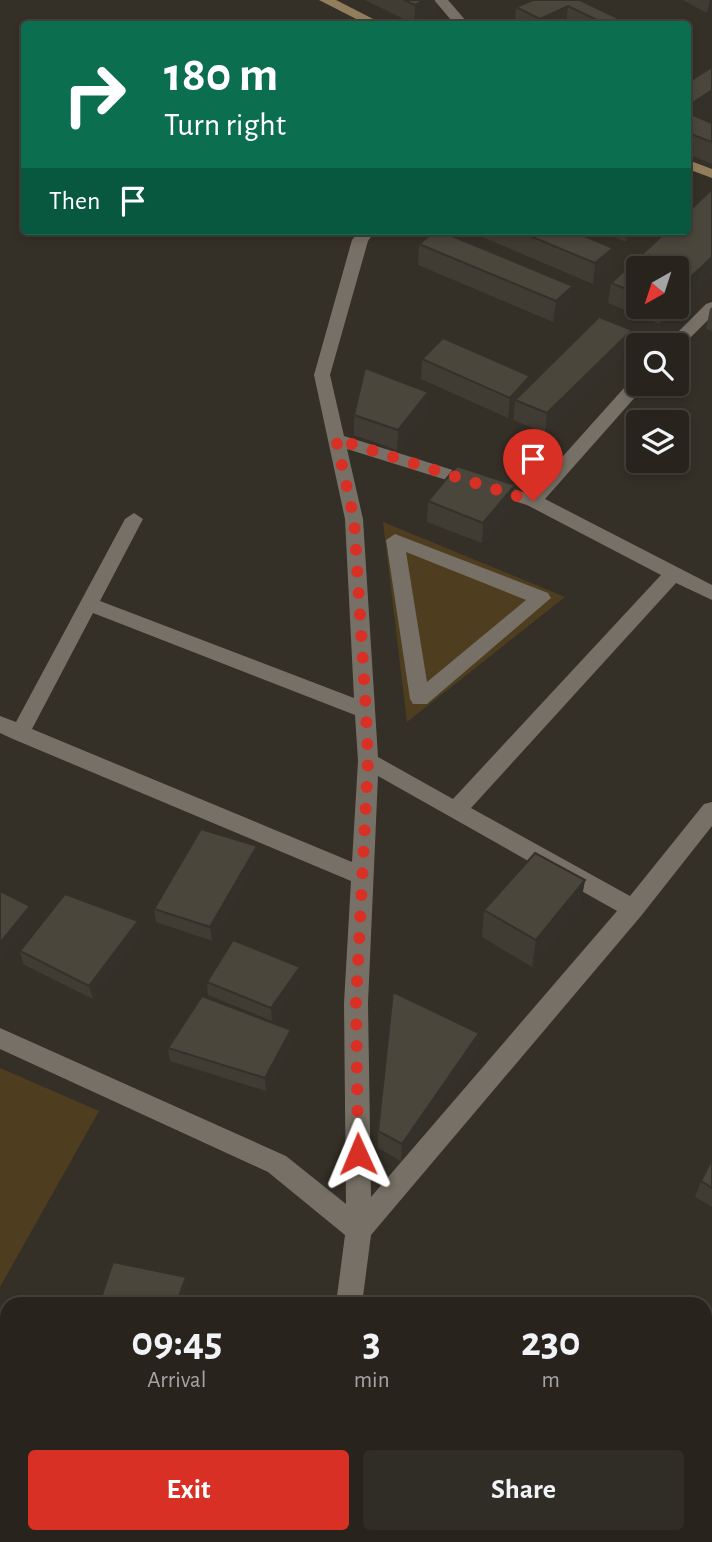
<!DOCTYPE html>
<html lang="en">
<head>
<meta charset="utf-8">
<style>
  :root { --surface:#28241d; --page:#302c26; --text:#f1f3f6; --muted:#a5a4a4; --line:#44413b; --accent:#d93025 }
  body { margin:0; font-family:"Alegreya Sans",sans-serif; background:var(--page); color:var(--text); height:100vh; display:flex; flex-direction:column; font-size:26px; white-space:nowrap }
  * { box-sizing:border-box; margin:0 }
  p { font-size:23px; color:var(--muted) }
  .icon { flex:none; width:38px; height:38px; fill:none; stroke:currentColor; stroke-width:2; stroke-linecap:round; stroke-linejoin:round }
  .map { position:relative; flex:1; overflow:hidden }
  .panel { position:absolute; left:0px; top:1297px; width:712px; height:247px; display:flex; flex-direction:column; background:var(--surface); border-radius:21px 21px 0 0; box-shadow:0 4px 10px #0003,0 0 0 2px var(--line) }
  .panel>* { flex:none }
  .hud { position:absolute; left:21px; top:21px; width:670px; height:214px; border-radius:7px; box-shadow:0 4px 10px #0003,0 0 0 2px var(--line); background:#0b6e4f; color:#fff; overflow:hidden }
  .needle { width:46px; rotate:219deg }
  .buttons { position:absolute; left:626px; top:256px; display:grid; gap:14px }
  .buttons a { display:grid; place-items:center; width:63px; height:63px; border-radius:7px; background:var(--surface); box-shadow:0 4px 10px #0003,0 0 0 2px var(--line); font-size:35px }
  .pin { position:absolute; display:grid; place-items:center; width:60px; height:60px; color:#fff; margin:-72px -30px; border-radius:50% 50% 50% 0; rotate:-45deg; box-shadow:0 0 7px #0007 }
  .pin .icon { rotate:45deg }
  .me { position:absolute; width:77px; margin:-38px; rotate:359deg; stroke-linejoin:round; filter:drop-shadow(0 0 5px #0008) }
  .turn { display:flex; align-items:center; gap:24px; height:147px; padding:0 28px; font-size:32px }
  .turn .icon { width:91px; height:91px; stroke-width:2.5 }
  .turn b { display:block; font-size:49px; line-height:60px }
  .then { display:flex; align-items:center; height:66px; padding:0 28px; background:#0003; gap:14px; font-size:26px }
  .eta { display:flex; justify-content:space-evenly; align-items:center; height:119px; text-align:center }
  .eta b { font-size:42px; font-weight:700; line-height:49px }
  .cta { display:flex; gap:14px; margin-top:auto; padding:14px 28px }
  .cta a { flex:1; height:80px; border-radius:7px; background:var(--accent); color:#fff; font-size:28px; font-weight:700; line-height:80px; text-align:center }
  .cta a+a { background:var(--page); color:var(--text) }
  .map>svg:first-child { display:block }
</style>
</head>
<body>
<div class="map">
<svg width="712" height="1542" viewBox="0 0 712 1542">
  <rect width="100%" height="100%" fill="#353027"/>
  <g fill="#4e3d1f">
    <path d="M383,522L565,597L407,722Z"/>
    <path d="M0,1068L99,1111L0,1287Z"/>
  </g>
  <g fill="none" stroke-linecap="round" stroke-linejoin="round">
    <g fill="#777066" fill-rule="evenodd">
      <path d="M434,0H448L467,22L465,24H449L452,21Z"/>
      <path d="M359,231H375L368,241L330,375L344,436L529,494L633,378L639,377V383H647L645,386L545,499L712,585V600L676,583L471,808L630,896L704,804L712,802V826L641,916L371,1235L362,1304H336L345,1235L268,1172L0,1049V1028L286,1156L346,1204L344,1003L351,881L13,739L0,733V716L16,722L125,519L134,513L143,519L100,601L354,698L345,519L314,375L352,240ZM347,449L527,505L661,575L453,799L378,757L363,519ZM93,613L355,715L358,761L352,862L32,729ZM378,776L617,911L371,1197L368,1003Z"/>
      <path d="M712,302V316L679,349L677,345H665L706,304Z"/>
      <path d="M395,534L548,593L551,598L427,704H413L410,699L386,540ZM406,552L526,600L427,682Z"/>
      <path d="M0,1349L7,1351V1379L0,1377Z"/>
      <rect x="315" y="1536" width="28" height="6"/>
    </g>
    <g fill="#927e5c" fill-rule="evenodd">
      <path d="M319,0H336L383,24H366Z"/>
      <path d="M688,160L712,169V178L688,169Z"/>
    </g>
  </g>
  <g fill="#403c34" fill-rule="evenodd">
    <path d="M365,0H435L434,14L414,24Z"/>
    <path d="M580,0L628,23V24H515L516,7Z"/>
    <path d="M683,0H712L707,13Z"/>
    <path d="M712,67V108L698,117L712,123V164L688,154V82Z"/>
    <path d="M712,189V273L660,324L608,303L611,283ZM639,268L677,306H639Z"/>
    <path d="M468,231H572L613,248L610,268L593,284Z"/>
    <path d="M600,231H639L626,242Z"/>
    <path d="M419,244L570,306L553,322L418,265Z"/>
    <path d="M712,307V331L706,329L710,309Z"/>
    <path d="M629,350L545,433L513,420L514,412L508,418L421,379L422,359L530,376L529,386Z"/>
    <path d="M428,392L427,413L397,450L354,435V415Z"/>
    <path d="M428,501L513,506L482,543L427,522Z"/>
    <path d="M258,859L212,941L156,922L154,909Z"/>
    <path d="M585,880L580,907L532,967L482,937L484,910Z"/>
    <path d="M140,934L93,999L23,964L20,951Z"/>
    <path d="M300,967V980L272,1021L208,995L207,982Z"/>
    <path d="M479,1033L477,1051L401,1161L378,1148V1131Z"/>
    <path d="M291,1043L266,1091L170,1061L168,1048Z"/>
    <path d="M712,1159V1207L695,1197L701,1181Z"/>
    <path d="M357,1536L428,1542H357Z"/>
  </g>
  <g fill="#34312a">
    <path d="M424,0H435L434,14L414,24L415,5Z"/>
    <path d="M710,0H712V11L707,13Z"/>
    <path d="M568,6L566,24H539L540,19Z"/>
    <path d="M712,90V108L688,123V106Z"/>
    <path d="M628,231H639L626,242Z"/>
    <path d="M613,248L610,268L593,284L595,263Z"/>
    <path d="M712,257V273L660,324L663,306H677V290Z"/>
    <path d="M573,286L570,306L553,322L556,301Z"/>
    <path d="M632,330L629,350L545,433L547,413Z"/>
    <path d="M530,376L528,397L515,400L514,412L508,418L510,398Z"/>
    <path d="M428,392L427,413L397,450L398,430Z"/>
    <path d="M515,485L513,506L482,543L483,523Z"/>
    <path d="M257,846L258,859L212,941L210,927Z"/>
    <path d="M585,880L580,907L532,967L536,940Z"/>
    <path d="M30,906L34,920L0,961V943Z"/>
    <path d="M138,921L140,934L93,999L89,986Z"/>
    <path d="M300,967V980L272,1021L271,1008Z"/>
    <path d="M291,1030V1043L266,1091L265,1078Z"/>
    <path d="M479,1033L477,1051L401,1161L402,1144Z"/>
    <path d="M186,1277L188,1287L182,1304H176Z"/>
  </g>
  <g fill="#4b463c" stroke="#34312a" stroke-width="2">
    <path d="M404,0H424L415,5Z"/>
    <path d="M533,0H580L628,23L626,24H587L597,20L568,6L540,19L516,7Z"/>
    <path d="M712,67V90L688,106V82Z"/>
    <path d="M688,113L712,123V142L688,133Z"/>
    <path d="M712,189V257L677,290V268H639V294L611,283L667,231H688V212Z"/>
    <path d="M435,231H440L573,286L556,301L419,244Z"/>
    <path d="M518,231H572L613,248L595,263Z"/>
    <path d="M599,317L632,330L547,413L515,400Z"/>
    <path d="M443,338L530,376L510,398L422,359Z"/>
    <path d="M365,368L428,392L398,430L354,415Z"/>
    <path d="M457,466L515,485L483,523L428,501Z"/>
    <path d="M201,829L257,846L210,927L154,909Z"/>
    <path d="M535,853L585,880L536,940L484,910Z"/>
    <path d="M0,891L30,906L0,943Z"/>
    <path d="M65,894L138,921L89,986L20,951Z"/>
    <path d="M233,940L300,967L271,1008L207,982Z"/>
    <path d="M393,992L479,1033L402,1144L378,1131Z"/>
    <path d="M202,996L291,1030L265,1078L168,1048Z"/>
    <path d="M712,1159V1188L701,1181Z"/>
    <path d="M113,1262L186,1277L176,1304H99Z"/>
    <path d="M705,1393L712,1396L705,1409Z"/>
    <path d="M357,1536H428L425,1542H368Z"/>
    <path d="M464,1536H642L639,1542H461Z"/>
  </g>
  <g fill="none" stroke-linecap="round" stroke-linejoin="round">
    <path stroke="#d93025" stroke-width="12" stroke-dasharray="0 21.6" d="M358,1154L356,1003L368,761L366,711L354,519L336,439L533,501"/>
  </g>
</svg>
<div class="buttons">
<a><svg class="needle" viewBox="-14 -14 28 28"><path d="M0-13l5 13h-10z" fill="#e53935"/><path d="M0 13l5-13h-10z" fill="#a5a4a4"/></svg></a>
<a><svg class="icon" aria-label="search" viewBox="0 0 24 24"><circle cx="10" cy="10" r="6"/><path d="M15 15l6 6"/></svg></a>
<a><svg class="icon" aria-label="layers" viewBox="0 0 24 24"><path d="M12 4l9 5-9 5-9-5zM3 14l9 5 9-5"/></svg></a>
</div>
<div class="pin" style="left:533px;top:501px;background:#d93025"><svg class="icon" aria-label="arrive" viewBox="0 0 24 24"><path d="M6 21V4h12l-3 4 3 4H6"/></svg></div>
<svg class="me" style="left:358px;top:1154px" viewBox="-20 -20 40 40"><path d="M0-17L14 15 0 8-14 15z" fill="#d93025" stroke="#fff" stroke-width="4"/></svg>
<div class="hud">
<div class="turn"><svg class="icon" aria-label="right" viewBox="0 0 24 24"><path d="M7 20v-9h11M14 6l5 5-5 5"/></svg><div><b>180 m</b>Turn right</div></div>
<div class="then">Then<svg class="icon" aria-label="arrive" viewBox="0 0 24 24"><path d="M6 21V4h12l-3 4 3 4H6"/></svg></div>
</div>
<section class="panel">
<div class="eta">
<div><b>09:45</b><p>Arrival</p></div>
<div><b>3</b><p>min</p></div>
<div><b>230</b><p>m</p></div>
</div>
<div class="cta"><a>Exit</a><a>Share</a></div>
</section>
</div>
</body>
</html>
